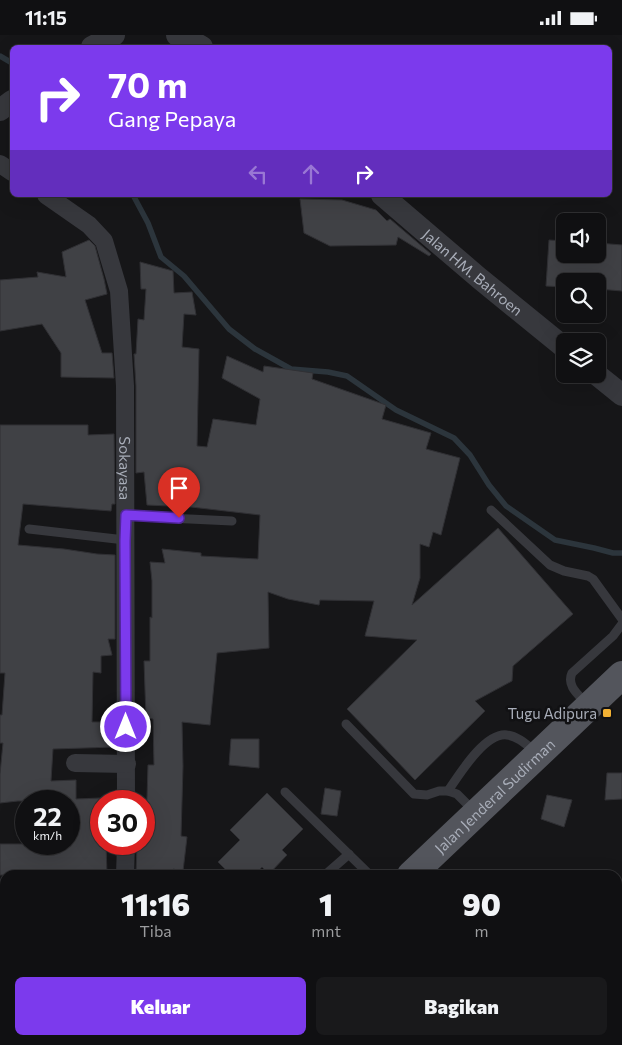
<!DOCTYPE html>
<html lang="id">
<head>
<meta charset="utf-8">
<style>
  :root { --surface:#101012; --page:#19191b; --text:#f1f3f6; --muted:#9c9d9f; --line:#303032; --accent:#7c3aed }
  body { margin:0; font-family:Commissioner,sans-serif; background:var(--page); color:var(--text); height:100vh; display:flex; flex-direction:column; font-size:19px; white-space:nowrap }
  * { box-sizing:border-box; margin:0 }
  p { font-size:16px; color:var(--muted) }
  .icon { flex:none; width:28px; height:28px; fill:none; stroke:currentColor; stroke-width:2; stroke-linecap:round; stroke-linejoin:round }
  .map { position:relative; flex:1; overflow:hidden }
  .details { position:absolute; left:0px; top:835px; width:622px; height:175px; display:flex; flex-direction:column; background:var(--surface); border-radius:15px 15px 0 0; box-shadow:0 5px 20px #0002,0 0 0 1px var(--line) }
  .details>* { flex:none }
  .banner { position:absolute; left:10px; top:10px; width:602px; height:152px; border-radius:8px; box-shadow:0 5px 20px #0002,0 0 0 1px var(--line); background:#7c3aed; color:#fff; overflow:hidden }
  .tools { position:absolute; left:556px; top:178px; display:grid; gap:10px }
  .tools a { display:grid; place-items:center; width:50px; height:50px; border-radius:8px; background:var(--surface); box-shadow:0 5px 20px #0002,0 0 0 1px var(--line); font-size:25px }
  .speed { position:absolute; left:15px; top:755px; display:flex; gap:10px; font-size:25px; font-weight:700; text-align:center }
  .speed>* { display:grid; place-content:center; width:65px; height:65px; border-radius:50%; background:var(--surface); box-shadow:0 5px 20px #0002,0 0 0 1px var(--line); line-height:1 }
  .speed small { font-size:12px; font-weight:400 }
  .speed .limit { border:8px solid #d22; background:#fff; color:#111 }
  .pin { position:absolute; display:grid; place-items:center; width:42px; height:42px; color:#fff; margin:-51px -21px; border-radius:50% 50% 50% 0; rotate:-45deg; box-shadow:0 0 5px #0007 }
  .pin .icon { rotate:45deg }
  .me { position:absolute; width:55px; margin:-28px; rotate:0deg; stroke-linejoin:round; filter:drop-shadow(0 0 4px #0008) }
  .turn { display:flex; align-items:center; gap:18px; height:105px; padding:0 15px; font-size:22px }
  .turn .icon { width:65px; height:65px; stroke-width:2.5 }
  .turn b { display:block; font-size:35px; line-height:42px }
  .lanes { display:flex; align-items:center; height:48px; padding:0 15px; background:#0003; justify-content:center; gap:25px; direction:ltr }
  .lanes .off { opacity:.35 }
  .eta { display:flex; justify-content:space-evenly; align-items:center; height:85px; text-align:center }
  .eta b { font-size:30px; font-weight:800; line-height:35px }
  .cta { display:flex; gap:10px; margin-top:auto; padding:10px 15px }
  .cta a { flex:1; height:58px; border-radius:8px; background:var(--accent); color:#fff; font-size:20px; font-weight:800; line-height:58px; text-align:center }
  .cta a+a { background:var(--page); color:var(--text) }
  .status { display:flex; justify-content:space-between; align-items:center; height:35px; padding:0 25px; background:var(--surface); direction:ltr }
  .status svg { height:14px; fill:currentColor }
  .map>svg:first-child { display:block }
</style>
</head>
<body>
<div class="status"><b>11:15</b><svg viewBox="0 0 49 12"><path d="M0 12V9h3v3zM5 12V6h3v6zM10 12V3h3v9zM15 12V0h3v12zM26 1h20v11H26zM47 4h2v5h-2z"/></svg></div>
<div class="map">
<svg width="622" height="1010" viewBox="0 0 622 1010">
  <rect width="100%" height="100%" fill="#161618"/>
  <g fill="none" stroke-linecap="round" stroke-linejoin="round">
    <g stroke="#2c353c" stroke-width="5.5">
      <path d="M0,21L12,28"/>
      <path d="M133,160L148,188L161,222L184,241L229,294L255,314L291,334L328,337L347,341L396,375L454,403L470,420L489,450L506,471L555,505L594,513L613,518H622"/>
    </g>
  </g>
  <g fill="#404145" stroke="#303034">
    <path d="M300,164L342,165L376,175L387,186L390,184L431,219L429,221L398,202L396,210L330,211L304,198Z"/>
    <path d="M89,205L95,211L104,244L107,259L85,265L102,318H112L114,343L61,342V318L42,289L0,296V245L38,242L37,237L66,242L62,217Z"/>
    <path d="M549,205L565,206V219H598V208L622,210V256L598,254V246H565V252L546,251Z"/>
    <path d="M140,227L173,236L174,258L192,257L196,280L184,279L182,312L199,314L197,411L207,412L213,384L256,390L260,364L222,343L227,321L263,337L264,331L313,338L312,344L386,370L382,384L431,398L426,414L460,423L441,500L433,497L429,512L420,509V543L412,570L498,493L573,579L513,631L512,646L475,666L485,676L415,745L347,674L417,605L365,601L374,566L320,565L319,570L288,564L268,557L269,613L217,618L210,690L182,687L183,731L181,801L187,802L183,836L173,834V840H136L137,809H144V797H146L148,730H154L153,684L146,683L144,626H150V582L152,583V546L150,527L165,528L162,514L201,518V521L258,524L260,480L191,472L147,470L144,437L136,438V351L134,319H136L138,284L144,285L146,254H141Z"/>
    <path d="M0,390H88V400L114,399L115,469H112L111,476L23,469L18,510L64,514L97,519L115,520V604H108L112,620L101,621V638L93,637L92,687H105V693H115V712L53,714L51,746L76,745V764L101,763V809H106L107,840H0V809H36V814L69,812V766H18L0,768V739L3,708H0V680H2L5,638H0Z"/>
    <path d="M231,704H259V733L229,730Z"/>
    <path d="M607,738H622V764L605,765Z"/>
    <path d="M325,753L341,756L337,781L321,779Z"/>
    <path d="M267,758L303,794L282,815L287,820L269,839L262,832L255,840H231L218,827L240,805L230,795Z"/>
    <path d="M547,760L572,765L564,792L541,784Z"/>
  </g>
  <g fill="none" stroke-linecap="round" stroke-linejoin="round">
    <g stroke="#37383d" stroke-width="9">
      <path d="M491,475L550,530L564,536L588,541L593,544L622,584"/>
      <path d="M126,481L232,486"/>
      <path d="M29,494L125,505"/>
      <path d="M587,669C579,660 566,651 572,638L613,601L622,589"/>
      <path d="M346,689L414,759L427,760L439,756H448L457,759L474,776"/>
      <path d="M448,756C459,740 485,697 507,700C518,701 528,711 537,718"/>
      <path d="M285,757L370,840"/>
      <path d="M325,840L349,819"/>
    </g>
    <g stroke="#37383d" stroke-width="18">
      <path d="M0,129L12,137"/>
      <path id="s1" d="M46,160L89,190L104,206L119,256L125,351L126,766"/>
      <path d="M75,728L127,729"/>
      <path d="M125,840L126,809"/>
      <path d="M618,942H622"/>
      <path d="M120,1010V1005"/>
    </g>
    <g stroke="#37383d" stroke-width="22">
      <path d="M177,0L185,2L202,12"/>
      <path d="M92,12L114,0"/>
      <path d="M0,75L12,66"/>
      <path id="s2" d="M382,160L479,243L565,313"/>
      <path d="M596,339L622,360"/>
    </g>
    <g stroke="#53555c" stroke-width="28">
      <path id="s3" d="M411,840L622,640"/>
      <path d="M234,1010L239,1005"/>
    </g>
  </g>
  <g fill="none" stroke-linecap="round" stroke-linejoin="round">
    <defs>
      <path id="route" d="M126,692L125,506L126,480L179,483"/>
    </defs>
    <use href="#route" stroke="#51269a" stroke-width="12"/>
    <use href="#route" stroke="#7c3aed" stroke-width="9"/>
  </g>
  <rect fill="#f2b134" stroke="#111113" stroke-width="2" x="602" y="673" width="10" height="10" rx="2.5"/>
  <g text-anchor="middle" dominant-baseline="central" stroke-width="5" stroke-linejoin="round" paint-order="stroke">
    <g font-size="15" fill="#a8adb8" stroke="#111113">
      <text stroke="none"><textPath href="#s2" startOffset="119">Jalan HM. Bahroen</textPath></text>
      <text stroke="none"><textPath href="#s1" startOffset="304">Sokayasa</textPath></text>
      <text stroke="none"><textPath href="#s3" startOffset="115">Jalan Jenderal Sudirman</textPath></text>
    </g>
    <g font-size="15" fill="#a8adb8" stroke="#111113" text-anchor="end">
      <text x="597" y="678">Tugu Adipura</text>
    </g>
  </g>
</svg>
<div class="tools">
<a><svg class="icon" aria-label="sound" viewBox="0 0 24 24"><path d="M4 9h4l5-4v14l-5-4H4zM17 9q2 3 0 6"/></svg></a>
<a><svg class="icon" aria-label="search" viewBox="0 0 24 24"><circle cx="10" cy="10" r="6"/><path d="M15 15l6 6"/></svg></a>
<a><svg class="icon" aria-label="layers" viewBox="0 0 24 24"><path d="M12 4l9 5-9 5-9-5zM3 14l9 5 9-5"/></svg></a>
</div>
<div class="speed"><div>22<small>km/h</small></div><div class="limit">30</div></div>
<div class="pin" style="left:179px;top:483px;background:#d93025"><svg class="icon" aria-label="arrive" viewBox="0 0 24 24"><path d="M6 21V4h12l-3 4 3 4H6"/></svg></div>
<svg class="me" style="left:126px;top:692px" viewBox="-20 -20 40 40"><circle r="17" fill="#7c3aed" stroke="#fff" stroke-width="3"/><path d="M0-11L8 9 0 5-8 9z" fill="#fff"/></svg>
<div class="banner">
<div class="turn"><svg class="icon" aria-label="right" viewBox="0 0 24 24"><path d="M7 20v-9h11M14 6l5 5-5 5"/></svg><div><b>70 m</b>Gang Pepaya</div></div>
<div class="lanes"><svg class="icon off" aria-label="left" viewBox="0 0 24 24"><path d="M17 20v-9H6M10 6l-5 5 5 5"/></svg><svg class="icon off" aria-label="ahead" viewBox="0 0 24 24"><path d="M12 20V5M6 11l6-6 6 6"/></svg><svg class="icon" aria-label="right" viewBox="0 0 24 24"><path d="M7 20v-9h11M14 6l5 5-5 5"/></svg></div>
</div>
<section class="details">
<div class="eta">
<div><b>11:16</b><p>Tiba</p></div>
<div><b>1</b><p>mnt</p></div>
<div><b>90</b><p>m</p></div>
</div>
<div class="cta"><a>Keluar</a><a>Bagikan</a></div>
</section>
</div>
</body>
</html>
